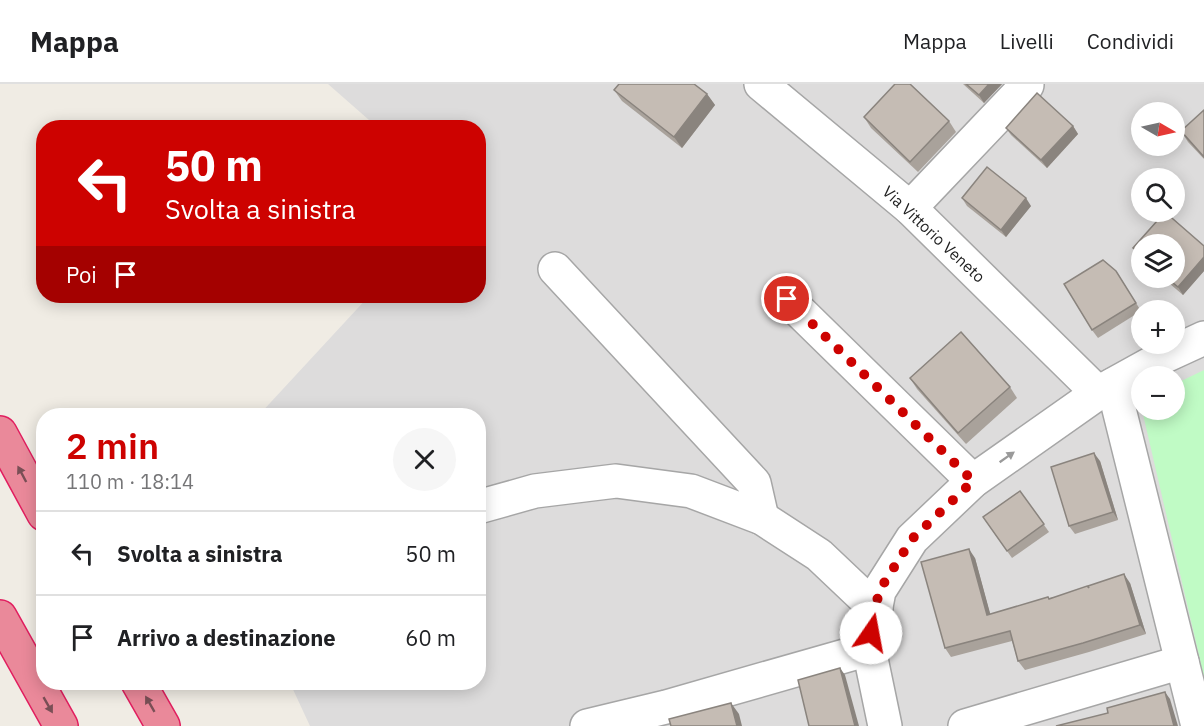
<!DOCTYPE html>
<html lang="it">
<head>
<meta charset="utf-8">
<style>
  :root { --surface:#fff; --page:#f6f6f6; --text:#202124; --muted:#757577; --line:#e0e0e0; --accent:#cd0200 }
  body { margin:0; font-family:"IBM Plex Sans",sans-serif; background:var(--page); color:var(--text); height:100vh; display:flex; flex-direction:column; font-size:22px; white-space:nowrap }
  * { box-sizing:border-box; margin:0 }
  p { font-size:20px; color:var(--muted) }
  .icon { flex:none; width:33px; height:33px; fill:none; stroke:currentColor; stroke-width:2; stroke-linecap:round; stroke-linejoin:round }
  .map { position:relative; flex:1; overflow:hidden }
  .details { position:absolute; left:36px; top:324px; width:450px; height:282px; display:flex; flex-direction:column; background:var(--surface); border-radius:24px; box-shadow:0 3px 15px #0003 }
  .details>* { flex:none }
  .guide { position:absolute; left:36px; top:36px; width:450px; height:183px; border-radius:24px; box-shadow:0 3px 15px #0003; background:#cd0200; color:#fff; overflow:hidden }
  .needle { width:39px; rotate:99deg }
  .buttons { position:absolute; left:1131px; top:18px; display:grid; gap:12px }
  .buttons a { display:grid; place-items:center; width:54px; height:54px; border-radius:50%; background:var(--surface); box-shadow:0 3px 15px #0003; font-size:30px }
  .pin { position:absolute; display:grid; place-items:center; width:51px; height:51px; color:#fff; margin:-26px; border:3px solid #fff; border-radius:50%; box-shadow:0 2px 6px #0007 }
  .me { position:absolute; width:66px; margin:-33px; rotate:12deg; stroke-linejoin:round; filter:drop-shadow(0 0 4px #0008) }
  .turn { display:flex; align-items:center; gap:21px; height:126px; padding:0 30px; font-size:27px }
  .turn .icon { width:78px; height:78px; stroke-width:2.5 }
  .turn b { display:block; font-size:42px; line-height:51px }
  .then { display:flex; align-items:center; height:57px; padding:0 30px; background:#0003; gap:12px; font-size:22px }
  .round { display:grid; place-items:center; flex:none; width:63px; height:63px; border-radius:32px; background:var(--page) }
  .headline { display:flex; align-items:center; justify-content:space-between; height:102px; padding:0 30px }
  h1 { font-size:36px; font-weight:600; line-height:45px; color:var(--accent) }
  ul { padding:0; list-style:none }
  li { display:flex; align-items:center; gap:18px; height:84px; padding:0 30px; border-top:2px solid var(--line) }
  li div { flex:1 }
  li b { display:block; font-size:22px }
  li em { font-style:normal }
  header { display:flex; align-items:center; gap:36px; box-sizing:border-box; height:84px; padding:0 30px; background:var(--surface); border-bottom:2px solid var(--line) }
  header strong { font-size:28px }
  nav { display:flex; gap:33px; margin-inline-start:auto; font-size:21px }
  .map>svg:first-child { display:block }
</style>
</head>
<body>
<header>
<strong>Mappa</strong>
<nav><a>Mappa</a><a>Livelli</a><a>Condividi</a></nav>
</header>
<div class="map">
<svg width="1204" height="642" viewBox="0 0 1204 642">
  <rect width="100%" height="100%" fill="#f0ece4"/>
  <path fill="#dddcdc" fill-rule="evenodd" d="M328,0H1204V642H310L290,599L478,598V332H258L369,212H478V44L377,43ZM1142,28H1174V62H1142ZM1142,94H1174V128H1142ZM1142,160H1174V194H1142ZM1142,226H1174V260H1142ZM1142,292H1174V326H1142Z"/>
  <path fill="#c0fbc5" d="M1204,286V629L1192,584L1201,580L1142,326H1174L1175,300Z"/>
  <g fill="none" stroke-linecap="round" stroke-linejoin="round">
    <defs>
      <g id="minor">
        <path d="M761,0L910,124L1098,309"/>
        <path d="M910,124L1027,1"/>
        <path d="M555,185L754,399L762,434"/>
        <path d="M787,215L973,397"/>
        <path d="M1113,301L1198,642"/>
        <path d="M478,423L535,407L616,397L691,407L762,434L819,471L876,525"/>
        <path d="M587,642L666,623L869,565"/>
        <path d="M885,642L869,565L871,549L879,507L912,455L973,397L1098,309L1165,272L1204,254"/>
        <path d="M965,642L1182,578"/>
      </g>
      <g id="highway">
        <path d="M0,349L44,430"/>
        <path d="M0,533L61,642"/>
        <path d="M138,598L163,642"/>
      </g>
    </defs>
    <use href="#minor" stroke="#a6a6a6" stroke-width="36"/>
    <use href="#highway" stroke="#e11e5f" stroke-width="36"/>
    <use href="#minor" stroke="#fff" stroke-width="33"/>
    <use href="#highway" stroke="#ea899a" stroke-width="33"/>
  </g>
  <g fill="#a9a29b">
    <path d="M963,0H1002L984,19Z"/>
    <path d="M614,6L707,10L715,21L682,64L622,17Z"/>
    <path d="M1204,26V75L1188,58L1181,47Z"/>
    <path d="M864,33L949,37L956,48L918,88L871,44Z"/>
    <path d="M1073,42L1078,50L1047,84L1011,51L1006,44Z"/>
    <path d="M962,114L1031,122L1006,153L967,122Z"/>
    <path d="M1165,128L1204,162V187L1183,211L1163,194H1174V160H1142V174L1133,164Z"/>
    <path d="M1116,187L1141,227L1098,254L1092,246Z"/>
    <path d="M910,294L1010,303L1017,314L966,360L917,305Z"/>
    <path d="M1100,377L1118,436L1075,450L1069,442Z"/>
    <path d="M1020,407L1049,448L1012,474L983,433Z"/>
    <path d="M975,474L990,530L1049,514L1130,499L1146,550L1089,568L1025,586L1018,577L1012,557L951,573L945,564Z"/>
  </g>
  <g fill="#8a847e">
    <path d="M989,0H1002L984,19L979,11Z"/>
    <path d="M707,10L715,21L682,64L674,53Z"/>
    <path d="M1073,42L1078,50L1047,84L1041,76Z"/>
    <path d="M1026,114L1031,122L1006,153L1001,146Z"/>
    <path d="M1204,173V187L1183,211L1178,203Z"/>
    <path d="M1094,369L1100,377L1118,436L1113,428Z"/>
    <path d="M969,465L975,474L993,540L987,531Z"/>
    <path d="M1124,490L1130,499L1146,550L1140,541Z"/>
    <path d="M840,584L845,591L859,642H855Z"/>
    <path d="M1165,608L1170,615L1178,642H1174Z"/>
    <path d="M731,619L739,630L742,642H737Z"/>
  </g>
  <g fill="#c5bcb4" stroke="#8a847e" stroke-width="1.5">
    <path d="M619,0H694L707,10L674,53L614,6Z"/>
    <path d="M895,0H910L949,37L910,78L864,33Z"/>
    <path d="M966,0H989L979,11Z"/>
    <path d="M1037,9L1073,42L1041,76L1006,44Z"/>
    <path d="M1204,26V73L1181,47Z"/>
    <path d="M987,83L1026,114L1001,146L962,114Z"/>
    <path d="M1165,128L1204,162V173L1178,203L1167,194H1174V160H1142V171L1133,164Z"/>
    <path d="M1103,176L1116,187L1136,219L1092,246L1064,200Z"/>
    <path d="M961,248L1010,303L958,349L910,294Z"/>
    <path d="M1094,369L1113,428L1069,442L1051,383Z"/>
    <path d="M1020,407L1044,440L1007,467L983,433Z"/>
    <path d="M969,465L987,531L1048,513L1049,515L1087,502L1089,504L1088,502L1124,490L1140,541L1083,559L1018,577L1010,547L945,564L921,478Z"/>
    <path d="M840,584L855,642H809L798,596Z"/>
    <path d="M1165,608L1174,642H1056L1108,629L1107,624Z"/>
    <path d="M731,619L737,642H671L669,635Z"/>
  </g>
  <defs><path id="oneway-solid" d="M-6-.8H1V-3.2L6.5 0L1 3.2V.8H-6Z" transform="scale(1.5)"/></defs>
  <use fill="#9a9a9a" href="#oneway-solid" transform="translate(1007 373) rotate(-35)"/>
  <g fill="#7a4f56">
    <use href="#oneway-solid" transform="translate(22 390) rotate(-118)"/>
    <use href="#oneway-solid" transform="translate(150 620) rotate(-120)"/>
    <use href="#oneway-solid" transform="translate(48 621) rotate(60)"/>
  </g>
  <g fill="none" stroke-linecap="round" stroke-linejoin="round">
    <path stroke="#cd0200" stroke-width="10" stroke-dasharray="0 18" d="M787,215L973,397L912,455L879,507L871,549"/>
  </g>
  <g text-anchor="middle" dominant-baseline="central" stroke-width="6" stroke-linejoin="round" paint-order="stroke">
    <g font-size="16" fill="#1f1f1f" stroke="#fff">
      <text transform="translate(934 150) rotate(43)">Via Vittorio Veneto</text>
    </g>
  </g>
</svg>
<div class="buttons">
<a><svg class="needle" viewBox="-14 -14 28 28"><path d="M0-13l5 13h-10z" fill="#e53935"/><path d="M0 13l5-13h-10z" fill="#757577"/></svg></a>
<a><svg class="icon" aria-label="search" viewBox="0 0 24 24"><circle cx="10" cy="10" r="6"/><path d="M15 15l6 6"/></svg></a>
<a><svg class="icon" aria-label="layers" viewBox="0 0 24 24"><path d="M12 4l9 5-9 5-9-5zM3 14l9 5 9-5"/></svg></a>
<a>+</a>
<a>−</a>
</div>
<div class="pin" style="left:787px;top:215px;background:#d93025"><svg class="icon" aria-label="arrive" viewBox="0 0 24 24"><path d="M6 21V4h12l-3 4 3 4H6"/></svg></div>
<svg class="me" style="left:871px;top:549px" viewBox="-20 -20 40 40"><circle r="19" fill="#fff"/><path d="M0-13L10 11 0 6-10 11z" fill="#cd0200"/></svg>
<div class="guide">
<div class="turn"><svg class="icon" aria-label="left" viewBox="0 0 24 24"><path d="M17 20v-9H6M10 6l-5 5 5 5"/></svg><div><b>50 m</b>Svolta a sinistra</div></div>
<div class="then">Poi<svg class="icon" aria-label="arrive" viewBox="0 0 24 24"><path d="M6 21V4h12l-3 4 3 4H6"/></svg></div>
</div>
<section class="details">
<div class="headline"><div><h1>2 min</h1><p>110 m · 18:14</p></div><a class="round"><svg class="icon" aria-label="close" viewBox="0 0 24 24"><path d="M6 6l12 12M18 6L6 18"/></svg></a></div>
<ul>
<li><svg class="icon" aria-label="left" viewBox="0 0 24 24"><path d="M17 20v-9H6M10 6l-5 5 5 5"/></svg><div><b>Svolta a sinistra</b></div><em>50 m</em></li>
<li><svg class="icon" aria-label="arrive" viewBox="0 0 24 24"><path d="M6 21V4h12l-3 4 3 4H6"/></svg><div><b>Arrivo a destinazione</b></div><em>60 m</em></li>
</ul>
</section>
</div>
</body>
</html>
